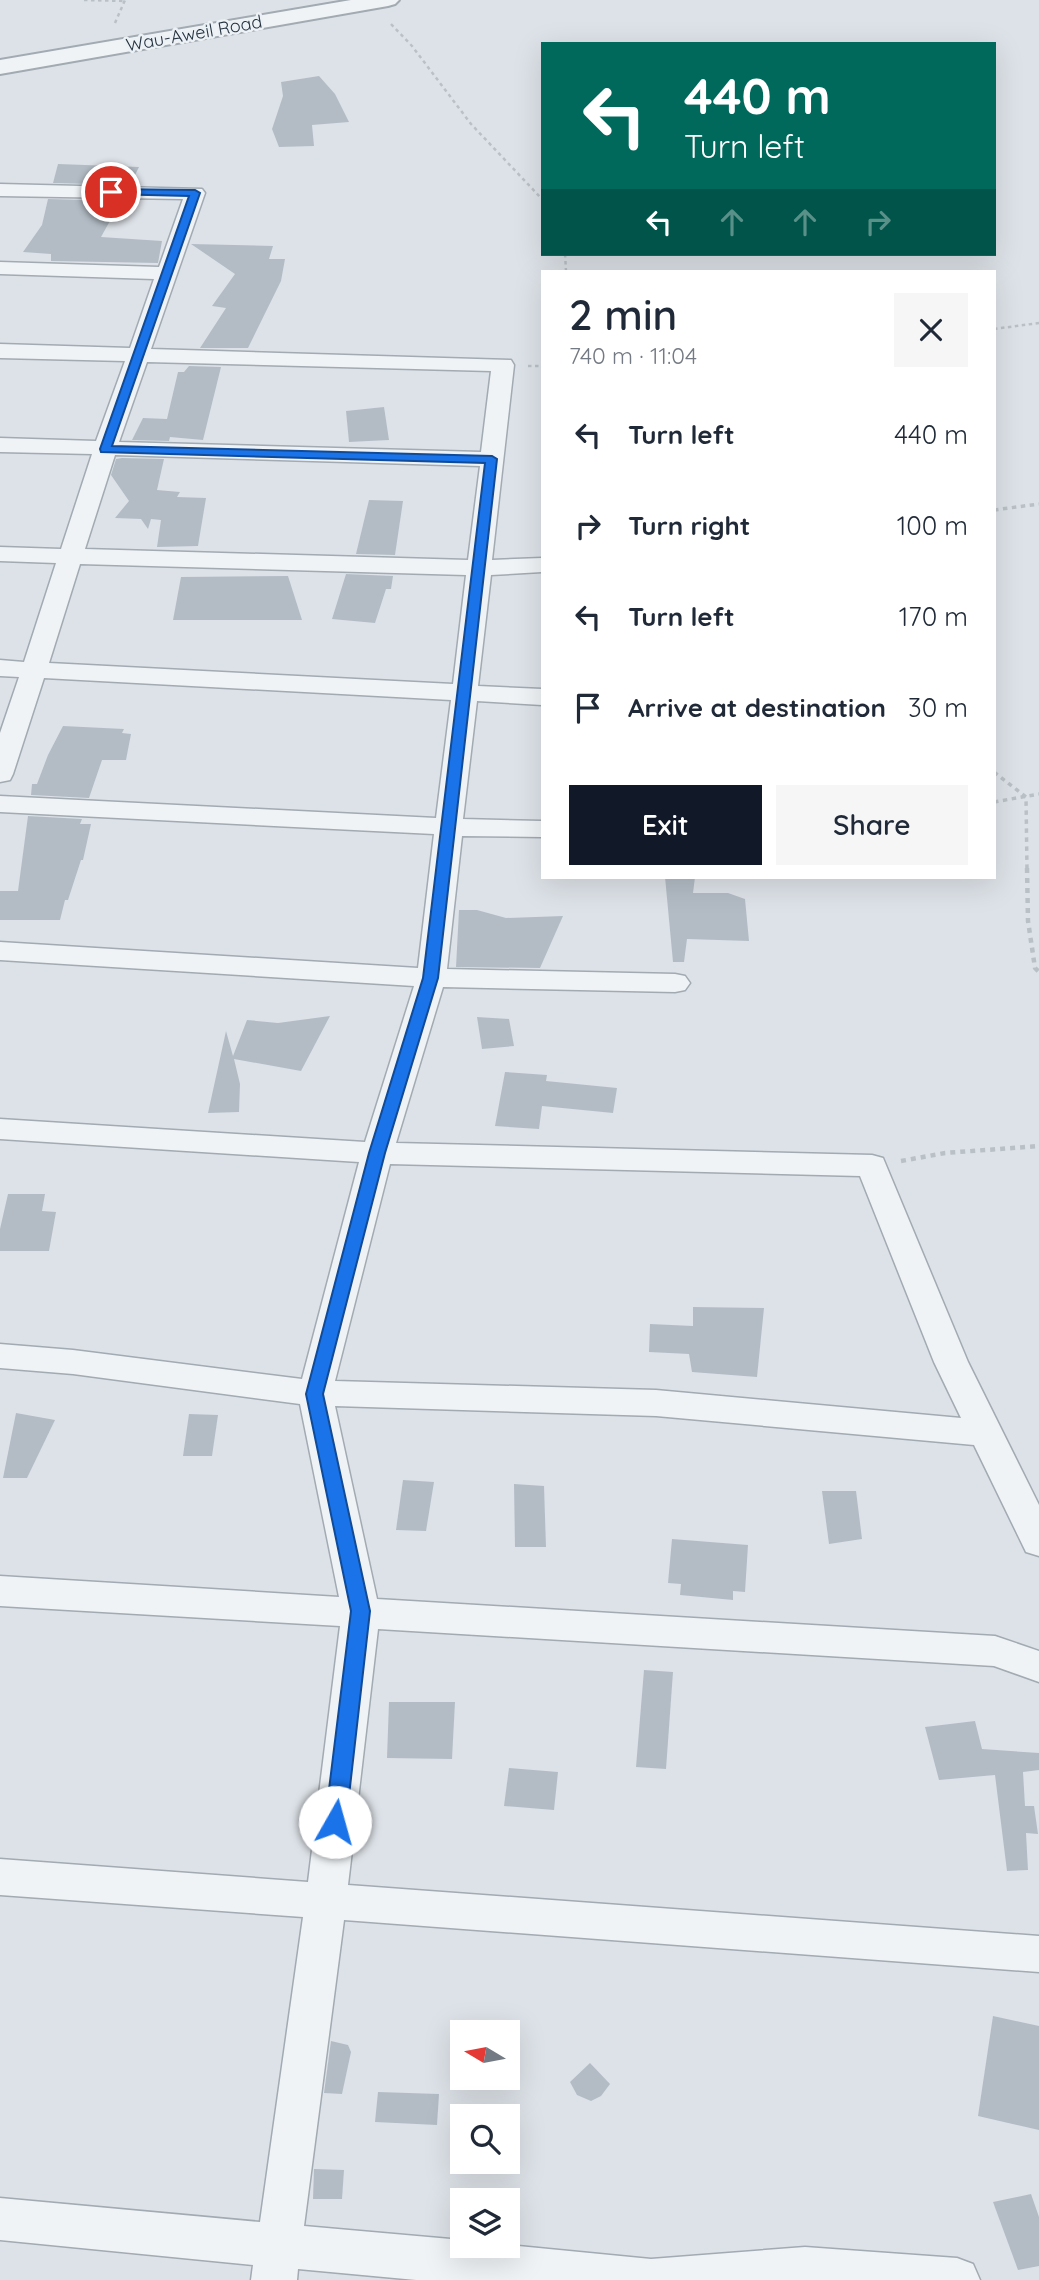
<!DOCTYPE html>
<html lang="en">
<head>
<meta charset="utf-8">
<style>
  :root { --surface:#fff; --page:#f6f6f7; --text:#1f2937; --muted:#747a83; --accent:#111827 }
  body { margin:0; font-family:Quicksand,sans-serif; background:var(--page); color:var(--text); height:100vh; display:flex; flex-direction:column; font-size:26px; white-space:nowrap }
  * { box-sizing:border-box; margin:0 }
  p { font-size:23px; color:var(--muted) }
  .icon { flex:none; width:38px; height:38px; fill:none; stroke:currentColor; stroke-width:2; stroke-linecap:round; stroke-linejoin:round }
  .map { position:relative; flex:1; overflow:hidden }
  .sheet { position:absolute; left:541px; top:270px; width:455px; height:609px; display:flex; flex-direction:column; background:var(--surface); border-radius:0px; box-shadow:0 7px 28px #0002 }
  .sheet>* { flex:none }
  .guide { position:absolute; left:541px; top:42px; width:455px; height:214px; border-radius:0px; box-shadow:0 7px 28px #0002; background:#00695c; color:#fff; overflow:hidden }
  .needle { width:46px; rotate:280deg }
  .tools { position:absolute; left:450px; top:2020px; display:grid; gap:14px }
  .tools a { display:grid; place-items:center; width:70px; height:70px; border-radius:0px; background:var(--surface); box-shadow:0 7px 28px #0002; font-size:35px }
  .pin { position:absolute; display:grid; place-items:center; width:60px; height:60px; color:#fff; margin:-30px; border:4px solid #fff; border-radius:50%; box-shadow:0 2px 7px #0007 }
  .me { position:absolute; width:77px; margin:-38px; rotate:7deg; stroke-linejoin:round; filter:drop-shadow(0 0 5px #0008) }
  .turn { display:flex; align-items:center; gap:24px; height:147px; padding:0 28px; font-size:32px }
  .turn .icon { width:91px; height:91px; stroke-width:2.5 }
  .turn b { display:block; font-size:49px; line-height:60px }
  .lanes { display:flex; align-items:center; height:66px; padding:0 28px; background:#0003; justify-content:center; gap:35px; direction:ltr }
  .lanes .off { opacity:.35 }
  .round { display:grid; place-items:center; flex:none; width:74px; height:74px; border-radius:0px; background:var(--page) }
  .summary { display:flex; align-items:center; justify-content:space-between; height:119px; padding:0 28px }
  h1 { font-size:42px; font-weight:600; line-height:52px }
  .action { display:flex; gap:14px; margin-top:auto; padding:14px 28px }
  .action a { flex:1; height:80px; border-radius:0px; background:var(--accent); color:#fff; font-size:28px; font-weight:600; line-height:80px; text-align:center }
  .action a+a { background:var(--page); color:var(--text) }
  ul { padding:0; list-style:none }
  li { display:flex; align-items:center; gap:21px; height:91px; padding:0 28px }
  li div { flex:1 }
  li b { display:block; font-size:26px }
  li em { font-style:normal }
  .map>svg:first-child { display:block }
</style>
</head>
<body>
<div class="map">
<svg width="1039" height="2280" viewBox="0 0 1039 2280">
  <rect width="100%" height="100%" fill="#dde2e8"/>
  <g fill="#b3bcc5">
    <path d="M319,76L335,94L349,122L312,125L314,146L279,147L272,129L283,96L281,82Z"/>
    <path d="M58,164L139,167L130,185L53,183Z"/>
    <path d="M48,199L121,201L101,237L162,241L158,263L51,261V254L23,252L42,225Z"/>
    <path d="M191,244L273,246L269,259H285L281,281L248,348H200L226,308L212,306L235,274Z"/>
    <path d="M189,366L221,367L203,440L170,437L169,441L132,440L143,418L167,419L178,372H184Z"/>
    <path d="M384,407L389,440L349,442L346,411Z"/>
    <path d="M122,458L164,459L157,490L180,492L177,497L206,498L198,546L157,547L161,520L151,519L148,529L141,519L115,518L129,501L111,475L116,459Z"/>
    <path d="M369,500L403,501L395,555L356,554Z"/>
    <path d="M346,574L393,576L391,589H386L375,623L332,619Z"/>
    <path d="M288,576L302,620H173L181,577Z"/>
    <path d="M63,726L124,729L122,733L131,734L126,760H102L89,798L31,795L32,784H37L48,755Z"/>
    <path d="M28,816L82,819L80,824H91L83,860H81L68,900H65L60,920H0V891H18Z"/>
    <path d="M665,877H695L693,893H728L745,899L749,941L687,939L684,962H673Z"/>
    <path d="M459,910H477L506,918L563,916L540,968L456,967Z"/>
    <path d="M330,1016L301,1071L234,1059L240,1084L239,1112L208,1113L226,1031L233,1056L247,1020L278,1023Z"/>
    <path d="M477,1017L509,1019L514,1046L482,1049Z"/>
    <path d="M505,1072L547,1075L546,1081L617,1088L613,1113L542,1106L539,1129L495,1126Z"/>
    <path d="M8,1194H45L42,1211L56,1212L49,1251H0V1229Z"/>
    <path d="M693,1307L764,1308L757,1377L692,1372L689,1354L649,1352L650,1324L693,1326Z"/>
    <path d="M16,1413L55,1420L27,1478H3Z"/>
    <path d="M189,1414L218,1415L212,1456H183Z"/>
    <path d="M403,1480L434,1482L426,1531L396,1530Z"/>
    <path d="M514,1484L544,1486L546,1547H515Z"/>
    <path d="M822,1491H856L862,1539L829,1544Z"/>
    <path d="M672,1539L748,1545L745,1592L733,1591V1600L680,1595L681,1584L668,1583Z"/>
    <path d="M644,1670L673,1672L666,1769L636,1767Z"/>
    <path d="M389,1702H455L452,1759L387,1758Z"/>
    <path d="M975,1721L982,1749L1039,1753V1770L1023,1772L1025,1806H1034L1038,1834L1026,1833L1028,1870L1007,1871L995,1775L939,1780L925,1727Z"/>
    <path d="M509,1768L558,1772L554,1810L504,1806Z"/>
    <path d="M993,2016L1039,2026V2130L978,2116Z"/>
    <path d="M331,2041L348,2045L351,2052L342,2094L324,2093Z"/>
    <path d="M590,2063L610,2084L601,2096L591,2101L577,2095L570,2082Z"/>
    <path d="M378,2092L439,2094L437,2125L375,2122Z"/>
    <path d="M314,2169L344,2170L342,2199H313Z"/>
    <path d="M1031,2194L1039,2217V2266L1018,2270L993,2202Z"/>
  </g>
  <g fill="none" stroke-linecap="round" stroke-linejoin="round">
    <defs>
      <path id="minor" d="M0,184L202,189L205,193L151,349L511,360L514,365L492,560L542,558V572L491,575L478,686L542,689V705L477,701L463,819L542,821V837L462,836L447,969L675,974L685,976L690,983L685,990L675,992L443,987L396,1143L872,1155L883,1158L968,1362L1039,1505V1556L1026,1552L974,1445L656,1416L335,1406L377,1599L995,1636L1039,1651V1682L994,1666L378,1629L348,1885L1039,1936V1972L344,1920L304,2226L462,2240V2245H508L651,2259L805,2247L957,2258L973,2264L980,2280H416L298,2269L297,2280H251L253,2265L0,2240V2198L260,2222L303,1917L0,1895V1859L308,1882L340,1626L0,1606V1576L339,1597L300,1404L73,1374L0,1368V1344L73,1350L302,1379L359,1162L0,1139V1119L365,1142L414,986L0,960V942L418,968L434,834L0,812V796L436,818L451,700L44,678L13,774L10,780L0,782V733L19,677L0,676V660L24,662L56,563L0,561V547L61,549L92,454L0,452V438L96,441L125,361L0,358V344L130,348L154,279L0,274V262L159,267L183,199L0,196ZM147,362L491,371L481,452L119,442ZM115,455L480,466L468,560L85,549ZM80,564L466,575L453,684L49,663ZM390,1164L860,1176L934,1362L961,1418L656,1390L335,1381Z"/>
      <path id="tertiary" d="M351,0H399L395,4L388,6L0,74V60Z"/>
    </defs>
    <use href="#minor" stroke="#a2aab2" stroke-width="3"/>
    <use href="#tertiary" stroke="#a2aab2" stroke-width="4"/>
    <g stroke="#bac1c6" stroke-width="2.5" stroke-dasharray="3.5 3.5" stroke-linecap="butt">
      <path d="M84,0L125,1"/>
      <path d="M115,23L125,0"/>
      <path d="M391,24L412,46L471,124L542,199"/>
      <path d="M565,254L566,271"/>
      <path d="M994,329L1039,323"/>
      <path d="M528,366H542"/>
    </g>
    <g stroke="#bac1c6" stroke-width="3.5" stroke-dasharray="4.5 4.5" stroke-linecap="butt">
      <path d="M994,510L1039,504"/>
      <path d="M994,772L1026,797L1027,870"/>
      <path d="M994,802L1039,794"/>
    </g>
    <g stroke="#bac1c6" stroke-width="4.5" stroke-dasharray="5 5" stroke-linecap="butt">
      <path d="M1027,868L1028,921L1035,968L1039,972"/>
      <path d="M901,1161L945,1153L1039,1146"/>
    </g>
    <use href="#minor" fill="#eff3f6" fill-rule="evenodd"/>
    <use href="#tertiary" fill="#eff3f6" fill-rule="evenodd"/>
  </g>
  <path fill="#1a73e8" stroke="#114b97" stroke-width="2" d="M111,189L195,190L200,193L112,446L492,456L497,459L438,978L385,1153L323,1394L370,1611L346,1822L343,1828L335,1831L328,1828L325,1822L351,1611L306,1394L369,1153L423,978L485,463L101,452L100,449L189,196L108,194V190Z"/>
  <g text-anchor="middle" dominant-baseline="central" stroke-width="5" stroke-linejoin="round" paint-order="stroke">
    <g font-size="18" fill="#25323f" stroke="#ecf1f5">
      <text transform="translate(194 33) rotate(-10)">Wau-Aweil Road</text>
    </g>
  </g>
</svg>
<div class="tools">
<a><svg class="needle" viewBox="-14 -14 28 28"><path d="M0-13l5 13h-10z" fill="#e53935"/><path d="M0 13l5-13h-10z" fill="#747a83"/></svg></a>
<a><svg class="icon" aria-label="search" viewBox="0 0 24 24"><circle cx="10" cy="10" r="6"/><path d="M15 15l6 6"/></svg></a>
<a><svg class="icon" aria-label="layers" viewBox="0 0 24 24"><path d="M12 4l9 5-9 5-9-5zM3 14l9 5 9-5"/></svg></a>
</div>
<div class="pin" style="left:111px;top:192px;background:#d93025"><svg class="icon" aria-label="arrive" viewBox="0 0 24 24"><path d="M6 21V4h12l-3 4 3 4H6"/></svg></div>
<svg class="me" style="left:335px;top:1822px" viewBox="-20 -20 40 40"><circle r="19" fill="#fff"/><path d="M0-13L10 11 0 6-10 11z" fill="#1a73e8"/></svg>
<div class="guide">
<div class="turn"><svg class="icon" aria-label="left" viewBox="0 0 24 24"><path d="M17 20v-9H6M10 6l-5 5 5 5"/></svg><div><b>440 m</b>Turn left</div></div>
<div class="lanes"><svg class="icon" aria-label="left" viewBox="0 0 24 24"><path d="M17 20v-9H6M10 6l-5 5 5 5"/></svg><svg class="icon off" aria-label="ahead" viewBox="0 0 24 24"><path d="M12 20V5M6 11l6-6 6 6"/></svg><svg class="icon off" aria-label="ahead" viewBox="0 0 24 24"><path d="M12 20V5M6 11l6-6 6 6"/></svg><svg class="icon off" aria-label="right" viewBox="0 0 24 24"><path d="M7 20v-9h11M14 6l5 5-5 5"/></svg></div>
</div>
<section class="sheet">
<div class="summary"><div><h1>2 min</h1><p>740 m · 11:04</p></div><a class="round"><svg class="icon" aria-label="close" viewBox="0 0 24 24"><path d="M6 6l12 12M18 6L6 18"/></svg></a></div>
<ul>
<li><svg class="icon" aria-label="left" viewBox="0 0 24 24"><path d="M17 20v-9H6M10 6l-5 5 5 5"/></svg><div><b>Turn left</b></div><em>440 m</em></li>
<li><svg class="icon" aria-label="right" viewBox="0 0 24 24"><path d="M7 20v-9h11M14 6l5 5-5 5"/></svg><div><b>Turn right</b></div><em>100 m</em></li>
<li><svg class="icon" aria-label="left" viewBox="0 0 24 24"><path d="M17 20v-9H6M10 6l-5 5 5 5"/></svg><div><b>Turn left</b></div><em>170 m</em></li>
<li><svg class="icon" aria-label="arrive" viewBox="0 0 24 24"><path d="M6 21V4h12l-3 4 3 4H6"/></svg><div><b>Arrive at destination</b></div><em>30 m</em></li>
</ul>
<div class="action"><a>Exit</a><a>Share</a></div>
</section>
</div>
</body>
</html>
